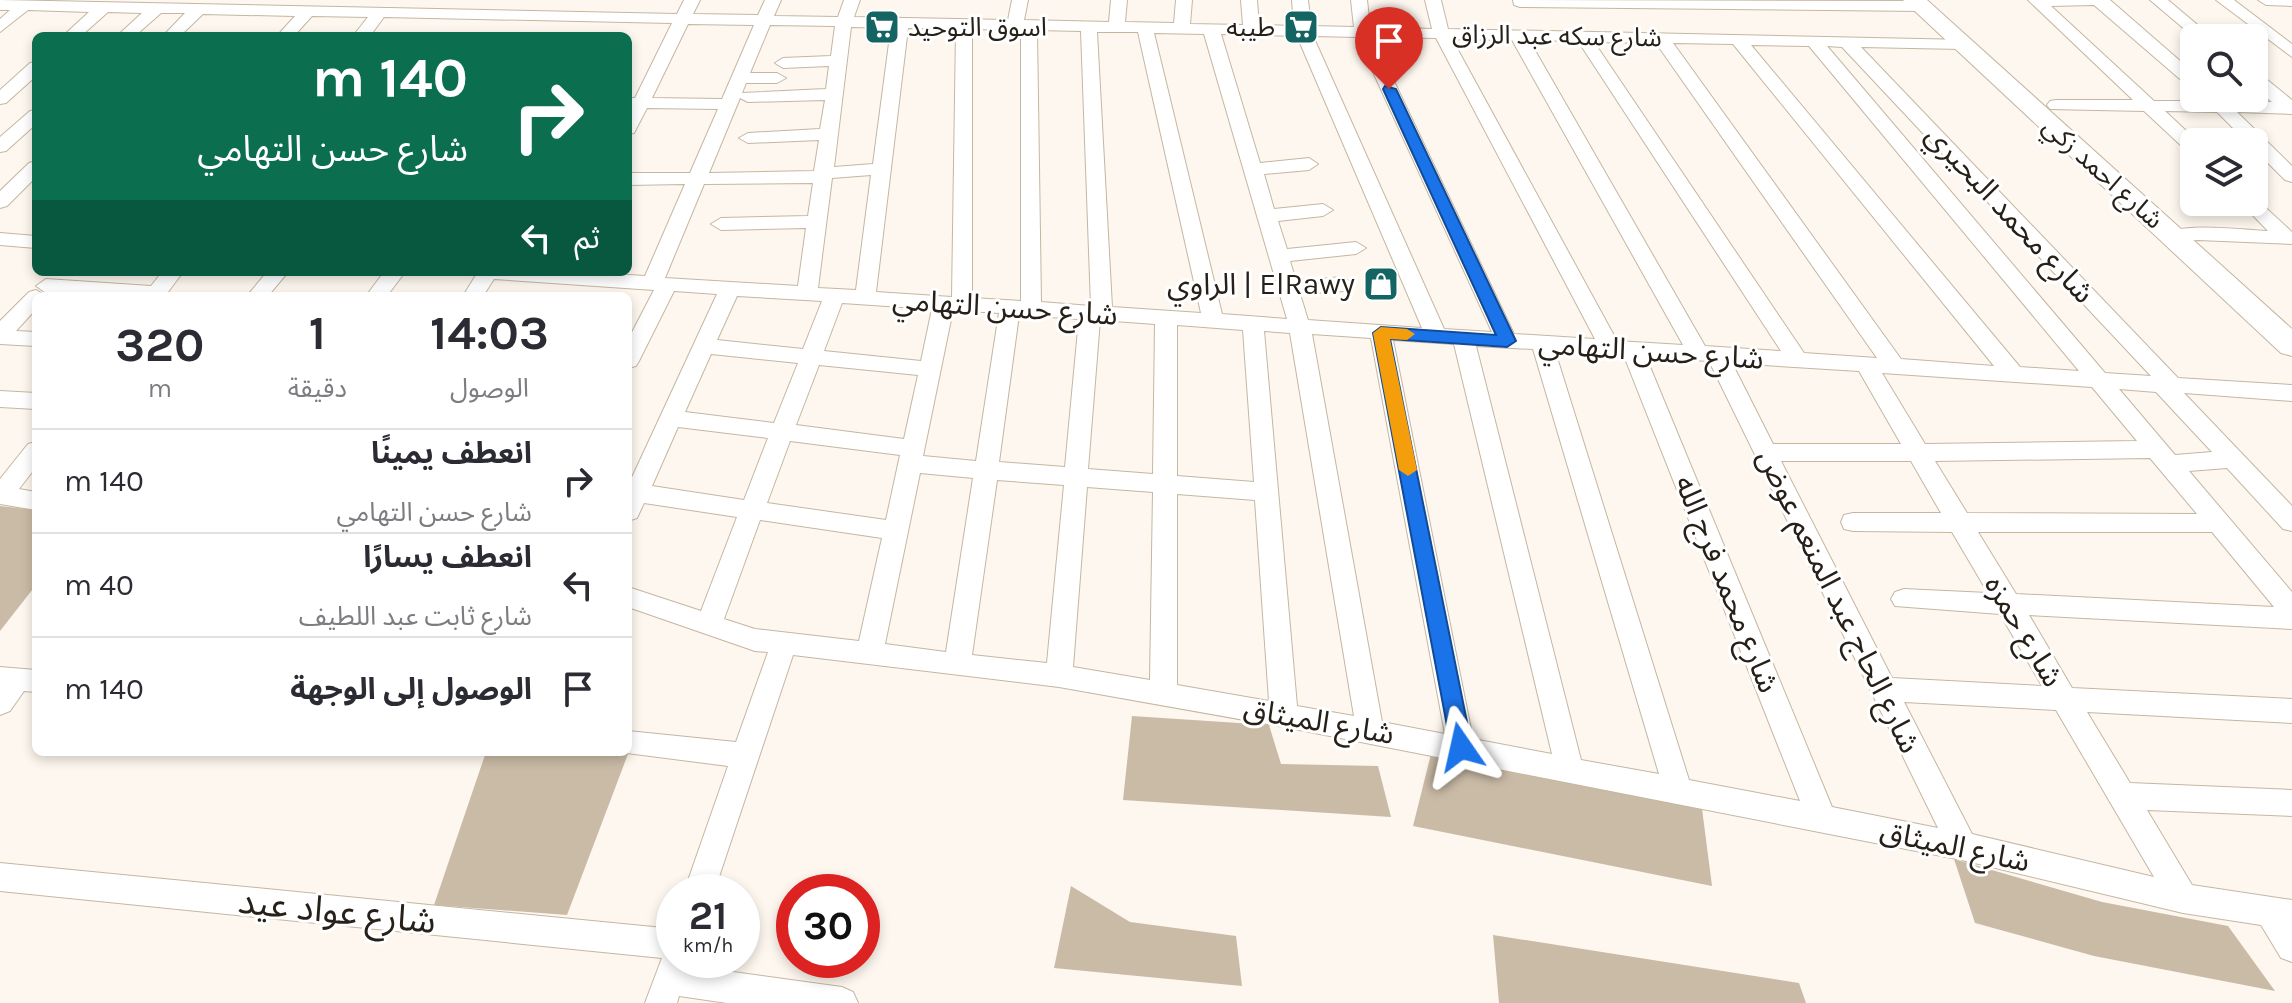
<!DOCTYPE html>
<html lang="ar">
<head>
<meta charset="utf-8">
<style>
  :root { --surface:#fff; --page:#f2f2f3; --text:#2b2b33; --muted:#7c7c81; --line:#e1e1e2 }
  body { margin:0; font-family:Karla,"Noto Sans Arabic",sans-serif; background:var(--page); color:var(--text); direction:rtl; height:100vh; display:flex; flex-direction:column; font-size:30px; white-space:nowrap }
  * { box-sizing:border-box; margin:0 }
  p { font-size:26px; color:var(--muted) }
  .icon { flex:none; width:44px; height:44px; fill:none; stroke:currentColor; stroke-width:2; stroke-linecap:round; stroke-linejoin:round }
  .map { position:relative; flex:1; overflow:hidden; direction:ltr }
  .drawer { position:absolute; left:32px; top:292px; width:600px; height:464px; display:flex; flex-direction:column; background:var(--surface); border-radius:12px; box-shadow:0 4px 12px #0003; direction:rtl }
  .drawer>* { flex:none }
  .hud { position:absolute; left:32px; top:32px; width:600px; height:244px; border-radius:12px; box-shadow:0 4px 12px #0003; direction:rtl; background:#0b6e4f; color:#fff; overflow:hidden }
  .tools { position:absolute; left:2180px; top:24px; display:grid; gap:16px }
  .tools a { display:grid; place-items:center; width:88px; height:88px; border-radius:12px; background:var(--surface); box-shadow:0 4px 12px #0003; font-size:40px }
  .speed { position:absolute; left:656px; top:874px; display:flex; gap:16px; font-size:40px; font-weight:700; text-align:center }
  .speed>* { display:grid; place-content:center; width:104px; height:104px; border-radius:50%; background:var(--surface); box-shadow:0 4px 12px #0003; line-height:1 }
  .speed small { font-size:20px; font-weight:400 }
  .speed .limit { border:12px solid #d22; background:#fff; color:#111 }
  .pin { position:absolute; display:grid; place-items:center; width:68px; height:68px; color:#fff; margin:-82px -34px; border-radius:50% 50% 50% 0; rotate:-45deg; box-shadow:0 0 8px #0007 }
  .pin .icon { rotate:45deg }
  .me { position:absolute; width:88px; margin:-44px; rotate:349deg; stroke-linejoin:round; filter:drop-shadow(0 0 6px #0008) }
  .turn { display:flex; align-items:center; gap:28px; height:168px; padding:0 32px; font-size:36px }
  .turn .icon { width:104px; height:104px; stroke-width:2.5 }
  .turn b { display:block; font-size:56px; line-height:68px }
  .then { display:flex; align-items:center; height:76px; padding:0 32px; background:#0003; gap:16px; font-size:30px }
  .eta { display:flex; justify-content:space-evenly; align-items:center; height:136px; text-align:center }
  .eta b { font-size:48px; font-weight:700; line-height:56px }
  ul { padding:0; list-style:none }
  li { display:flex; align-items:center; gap:24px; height:104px; padding:0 32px; border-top:2px solid var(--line) }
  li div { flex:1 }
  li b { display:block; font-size:30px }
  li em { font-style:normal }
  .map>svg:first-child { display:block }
</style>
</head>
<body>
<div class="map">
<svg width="2292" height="1003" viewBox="0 0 2292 1003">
  <rect width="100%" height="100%" fill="#fdf7ef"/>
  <g fill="#cabba6">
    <path d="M0,506L36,510V585L0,631Z"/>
    <path d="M1132,716L1269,725L1281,764L1378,766L1391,817L1123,800Z"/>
    <path d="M1432,750L1701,801L1712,886L1413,826Z"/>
    <path d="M486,752L628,754L567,915L434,905Z"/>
    <path d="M1954,859L2102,902L2228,926L2275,991L2094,956L1975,923Z"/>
    <path d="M1071,886L1130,922L1236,936L1242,986L1054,968Z"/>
    <path d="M1493,935L1799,983L1806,1003H1499Z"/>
  </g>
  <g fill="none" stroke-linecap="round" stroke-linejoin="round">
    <defs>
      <g id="street">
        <path d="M0,0L677,14L684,0H700L693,14L758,15L765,0H781L774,16L838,17L844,0H860L854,17L1008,20L1012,0H1028L1024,20L1109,22L1111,0H1127L1125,22L1174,23L1176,0H1192L1190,24L1243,25L1241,0H1257L1259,25L1294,26L1292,0H1308L1311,26L1354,27L1351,0H1367L1370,27L1432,29L1425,0H1441L1448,29L1968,40L1970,44L1962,49L1861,47L2178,378L2292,385V401L2184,393L2292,506V531L2283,529L2227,468L2189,471L2292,592V629L2029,615L2072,688L2292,699V723L2087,712L2130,783L2292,790V816L2147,810L2192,885L2292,900V962L2281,958L2261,925L2183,913L1962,860L1284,727L1059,687L793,655L714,892H684L728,766L619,752H628V731L736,742L768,652L755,651L628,607V587L701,611L737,517L644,503L637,518L628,521V486L717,294L674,291L639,361L636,366L628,368V340L654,290L494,279L483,296H463L476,275L474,272H581L645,276L685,184L628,185V173H690L718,109L647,108L634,133L628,134V98H635L672,23L384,17L370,36H353L368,17L312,16L294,36H277L295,16L203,14L180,36H163L185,13H161L135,36H117L142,13L108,12L81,36H63L89,12L28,10L0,32V19L10,10H0ZM688,24L754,25L722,99L652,98ZM770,25L835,26L831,56L783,58L775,63L783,68L829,66L826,89L742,93L746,83H777L786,78L777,73H750ZM851,27L891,28L873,164L834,167ZM908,28L956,29L952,297L876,292ZM972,29L1021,30V301L972,298ZM1037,30L1081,31L1091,306L1041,302ZM1097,32H1138L1201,313L1112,307ZM1154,33L1204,34L1287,319L1222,314ZM1221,34L1297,36L1422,328L1308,320L1300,294L1343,291L1353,284L1343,277L1296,281L1290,261L1356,254L1366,248L1356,242L1287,249L1278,221L1323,216L1333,210L1323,204L1274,209L1264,174L1309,170L1318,164L1309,158L1260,163ZM1313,36L1357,37L1492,332L1444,329ZM1373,37L1436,38L1595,339L1514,334ZM1452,39L1512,40L1683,345L1617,341ZM1529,40L1578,41L1781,351L1705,346ZM1594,42L1656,43L1877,358L1804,353ZM1673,43L1733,44L1994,366L1901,359ZM1751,45L1809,46L2079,371L2020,367ZM1827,46L1842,47L2151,376L2105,373ZM740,98L748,102L825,100L820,129L748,133L739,138L748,143L819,140L814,171L709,173ZM871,175L856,290L818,288L832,178ZM813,183L808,216L721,218L711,224L721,230L806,228L798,286L665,278L704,184ZM737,296L822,301L803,349L717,340ZM842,303L932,309L921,361L824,351ZM953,310L999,313L976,461L923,456ZM1019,315L1079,319L1065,467L999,462ZM1100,320L1155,324L1153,474L1088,469ZM1177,325L1243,330L1254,482L1177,476ZM1264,331L1290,333L1354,716L1297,706ZM1312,334L1371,338L1445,734L1382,722ZM1393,340L1454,344L1552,754L1473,739ZM1476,346L1533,349L1659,774L1581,760ZM1555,351L1624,356L1800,801L1689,780ZM711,354L798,363L774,423L685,412ZM1646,357L1709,361L1938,828L1832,807ZM1732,363L1859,371L1901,444H1773ZM819,365L918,375L904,439L796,425ZM1882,373L2092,387L2137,441L1925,444ZM2119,389L2156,392L2212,452L2175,455ZM678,427L768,438L744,500L652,486ZM790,441L900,455L886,520L767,503ZM2150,458L2197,514L1967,513L1935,461ZM1781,461H1911L1941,513H1853L1844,515L1841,522L1844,529L1853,531L1952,532L1988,593L1904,589L1895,592L1891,599L1895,606L2000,614L2042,686L1892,678ZM920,473L973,478L946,652L885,644ZM997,480L1064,485L1047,663L972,655ZM1087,487L1153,492L1150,680L1073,667ZM1177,494L1255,500L1269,701L1177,685ZM760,520L882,538L859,641L755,629L724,619ZM1978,532H2212L2274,607L2016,594ZM1904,702L2056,710L2154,877L1972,834Z"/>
        <path d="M1513,0L1921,1L1929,6L1921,11L1520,7L1514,5Z"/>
        <path d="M2028,0H2110L2194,73V87L2188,86L2094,5L2051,6L2154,101H2209L2222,98L2226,101L2272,102L2254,87V73L2260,74L2292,100V114L2237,112L2292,166V182L2285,180L2254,149V142H2247L2217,112L2165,111L2198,142H2194V153L2188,152L2144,111L2050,109L2047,105L2050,101L2056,100H2133Z"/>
        <path d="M2150,0H2168L2213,38H2195Z"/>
        <path d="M2216,0H2234L2292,44V57Z"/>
        <path d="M2258,0H2292V6L2266,5Z"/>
        <path d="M36,62V76L6,103L0,104V90L30,63Z"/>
        <path d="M36,110V124L6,151L0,152V137L30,111Z"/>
        <path d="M36,161V177L7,206L0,208V191L29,163Z"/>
        <path d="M2254,197L2292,232V244L2198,240L2172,242L2162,236C2176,221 2247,230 2268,231L2240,202H2254Z"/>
        <path d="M0,233L36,236V248L0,245Z"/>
        <path d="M162,272H183L165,296L46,293L36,286L46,279L151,286Z"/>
        <path d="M267,272H288L268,296H247Z"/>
        <path d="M384,272H405L387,296H366Z"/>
        <path d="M36,290L46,296H36V309L16,331L36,332V346L0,344V321L29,292Z"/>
        <path d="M0,391L36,393V409L0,407Z"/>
        <path d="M36,442V467L19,489L36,492V510L0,504V479L28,444Z"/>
        <path d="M0,667L36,670V692L24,691L10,711L0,715Z"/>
        <path d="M0,863L674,929V960H687L690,966L842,987L853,992L858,1003H727L679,996L677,1003H645L662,958L0,891Z"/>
      </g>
      <path id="secondary" d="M1903,0H1927L2292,329V356L2281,353Z"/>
    </defs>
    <use href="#street" stroke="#c5b6a1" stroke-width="2"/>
    <use href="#secondary" stroke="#c5b6a1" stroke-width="2"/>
    <use href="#street" fill="#fff" fill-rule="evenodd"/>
    <use href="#secondary" fill="#fff" fill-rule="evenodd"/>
  </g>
  <path fill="#1a73e8" stroke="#114b97" stroke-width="2" d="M1385,86L1396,89L1516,341L1507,347L1390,339L1472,747L1469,754L1461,756L1454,754L1451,747L1373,333L1381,327L1496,335L1383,89Z"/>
  <path fill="#f59e0b" d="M1381,327L1407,329L1415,334L1407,340L1390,339L1417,470L1408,476L1399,470L1373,333Z"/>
  <defs>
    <symbol id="supermarket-square" viewBox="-11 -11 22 22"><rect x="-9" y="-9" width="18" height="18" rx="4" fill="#146463" stroke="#fff"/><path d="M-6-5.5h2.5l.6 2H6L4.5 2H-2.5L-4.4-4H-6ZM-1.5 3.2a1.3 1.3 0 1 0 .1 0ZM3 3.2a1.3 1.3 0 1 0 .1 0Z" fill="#fff"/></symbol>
    <symbol id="shop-square" viewBox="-11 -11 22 22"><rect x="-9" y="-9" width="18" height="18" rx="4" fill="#146463" stroke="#fff"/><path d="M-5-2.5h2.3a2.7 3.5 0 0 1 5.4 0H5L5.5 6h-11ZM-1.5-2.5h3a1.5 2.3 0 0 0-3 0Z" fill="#fff"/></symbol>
  </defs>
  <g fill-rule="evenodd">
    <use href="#supermarket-square" x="862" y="7" width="40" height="40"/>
    <use href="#supermarket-square" x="1281" y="7" width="40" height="40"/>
    <use href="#shop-square" x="1361" y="264" width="40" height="40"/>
  </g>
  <g text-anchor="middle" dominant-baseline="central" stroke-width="6" stroke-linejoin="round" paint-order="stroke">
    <g font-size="26" fill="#262019" stroke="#fff" text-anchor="start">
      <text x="908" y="27">اسوق التوحيد</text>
      <text x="1275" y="27" text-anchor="end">طيبه</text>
    </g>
    <g font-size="26" fill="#262019" stroke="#fff">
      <text transform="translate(1557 36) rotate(1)">شارع سكه عبد الرزاق</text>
      <text transform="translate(2103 173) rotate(42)">شارع احمد زكي</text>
    </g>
    <g font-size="30" fill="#262019" stroke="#fff">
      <text transform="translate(2010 214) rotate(47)">شارع محمد البحيري</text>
      <text transform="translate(1005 307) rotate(4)">شارع حسن التهامي</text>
      <text transform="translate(1651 351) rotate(4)">شارع حسن التهامي</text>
      <text transform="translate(1727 584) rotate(68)">شارع محمد فرج الله</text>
      <text transform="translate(1839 601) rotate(64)">شارع الحاج عبد المنعم عوض</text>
      <text transform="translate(2024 631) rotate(59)">شارع حمزه</text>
      <text transform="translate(1319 721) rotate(10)">شارع الميثاق</text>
      <text transform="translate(1955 846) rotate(12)">شارع الميثاق</text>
    </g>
    <g font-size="30" fill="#262019" stroke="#fff" text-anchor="end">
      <text x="1355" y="284">الراوي | ElRawy</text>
    </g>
    <g font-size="36" fill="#262019" stroke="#fff">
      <text transform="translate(337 911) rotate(6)">شارع عواد عيد</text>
    </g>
  </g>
</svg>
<div class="tools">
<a><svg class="icon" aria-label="search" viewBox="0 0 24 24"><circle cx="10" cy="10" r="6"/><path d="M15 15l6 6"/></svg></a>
<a><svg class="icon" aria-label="layers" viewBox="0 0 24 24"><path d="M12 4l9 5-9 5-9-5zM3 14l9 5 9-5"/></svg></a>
</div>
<div class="speed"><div>21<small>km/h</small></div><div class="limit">30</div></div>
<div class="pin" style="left:1389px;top:89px;background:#d93025"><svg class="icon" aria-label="arrive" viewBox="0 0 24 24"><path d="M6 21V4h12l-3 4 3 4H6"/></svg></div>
<svg class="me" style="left:1461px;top:747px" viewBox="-20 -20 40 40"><path d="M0-17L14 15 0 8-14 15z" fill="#1a73e8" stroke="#fff" stroke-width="4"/></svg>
<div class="hud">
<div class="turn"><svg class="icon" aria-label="right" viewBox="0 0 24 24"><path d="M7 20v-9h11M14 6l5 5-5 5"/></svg><div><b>140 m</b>شارع حسن التهامي</div></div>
<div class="then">ثم<svg class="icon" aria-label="left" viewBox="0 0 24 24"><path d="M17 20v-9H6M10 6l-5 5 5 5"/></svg></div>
</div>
<section class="drawer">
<div class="eta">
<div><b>14:03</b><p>الوصول</p></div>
<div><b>1</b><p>دقيقة</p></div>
<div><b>320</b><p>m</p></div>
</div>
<ul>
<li><svg class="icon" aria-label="right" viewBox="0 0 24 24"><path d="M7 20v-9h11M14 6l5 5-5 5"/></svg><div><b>انعطف يمينًا</b><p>شارع حسن التهامي</p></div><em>140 m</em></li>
<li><svg class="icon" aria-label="left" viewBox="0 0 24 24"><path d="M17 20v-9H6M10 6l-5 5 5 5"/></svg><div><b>انعطف يسارًا</b><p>شارع ثابت عبد اللطيف</p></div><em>40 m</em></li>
<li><svg class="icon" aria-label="arrive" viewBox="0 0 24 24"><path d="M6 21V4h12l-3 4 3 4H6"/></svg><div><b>الوصول إلى الوجهة</b></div><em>140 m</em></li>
</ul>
</section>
</div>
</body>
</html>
